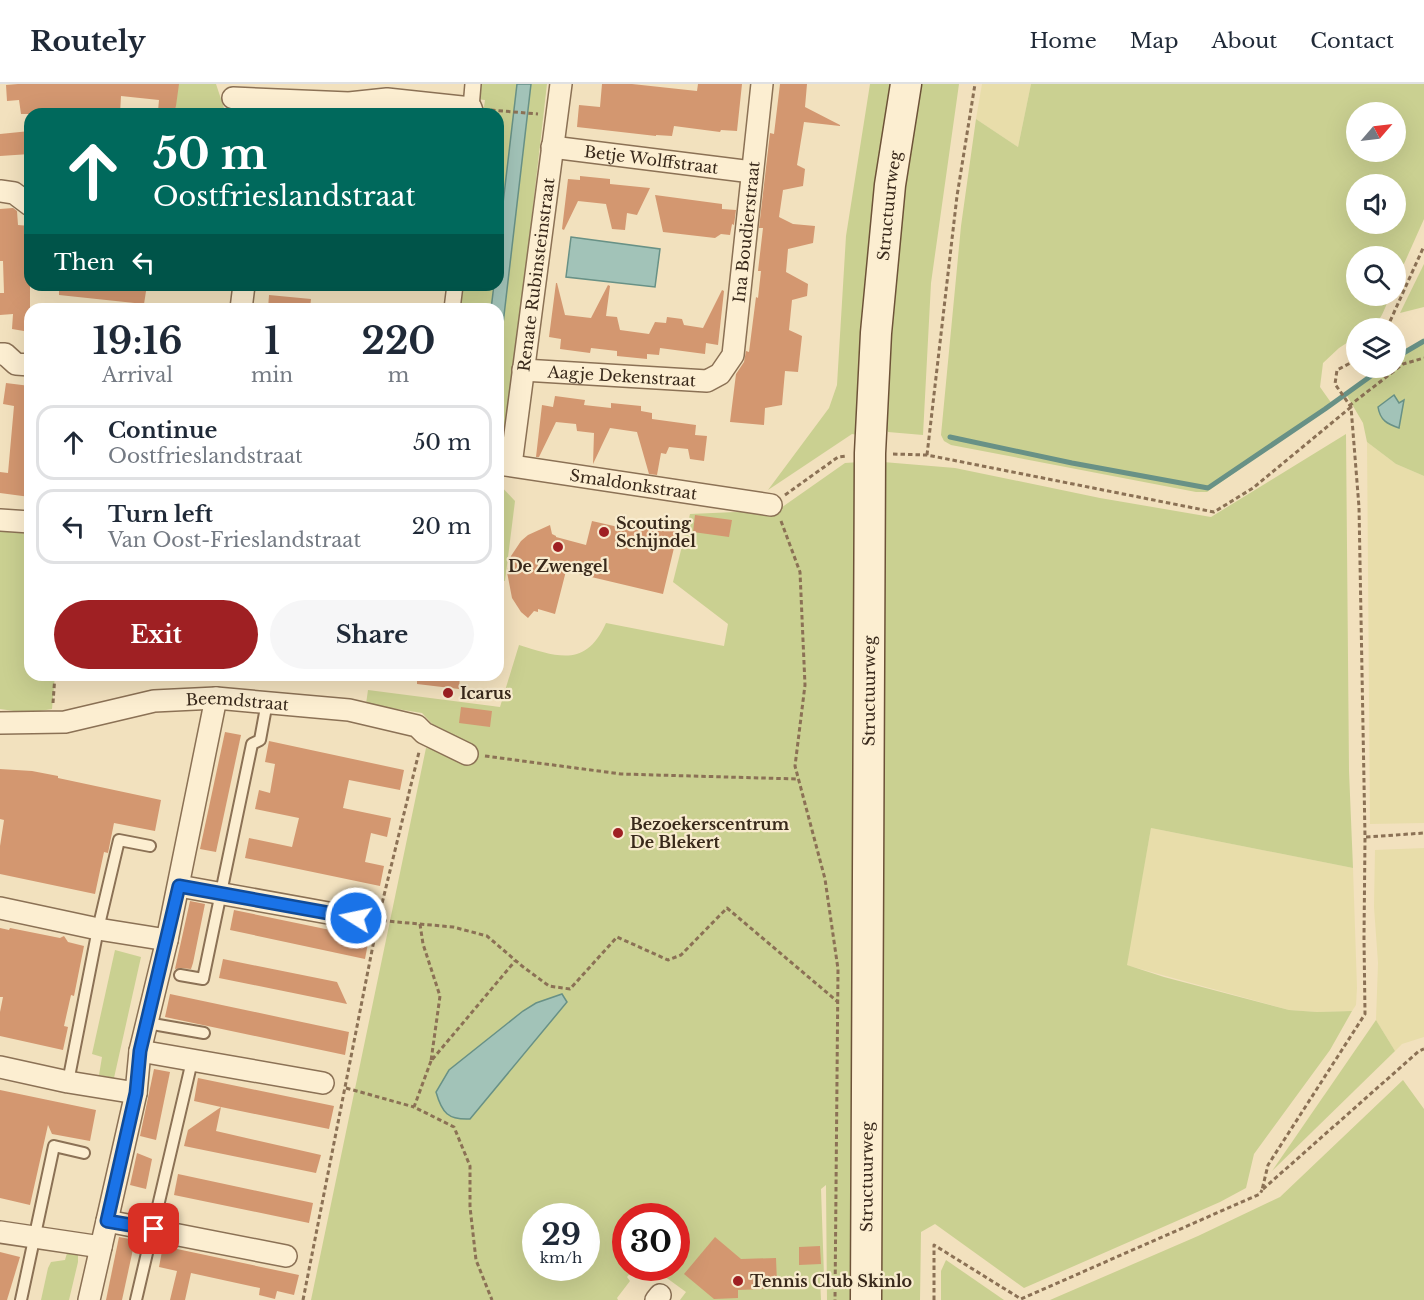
<!DOCTYPE html>
<html lang="en">
<head>
<meta charset="utf-8">
<style>
  :root { --surface:#fff; --page:#f6f6f7; --text:#1f2937; --muted:#747a83; --line:#e0e1e3; --accent:#9f2023 }
  body { margin:0; font-family:"Libre Baskerville",serif; background:var(--page); color:var(--text); height:100vh; display:flex; flex-direction:column; font-size:22px; white-space:nowrap }
  * { box-sizing:border-box; margin:0 }
  p { font-size:20px; color:var(--muted) }
  .icon { flex:none; width:33px; height:33px; fill:none; stroke:currentColor; stroke-width:2; stroke-linecap:round; stroke-linejoin:round }
  .map { position:relative; flex:1; overflow:hidden }
  .sheet { position:absolute; left:24px; top:219px; width:480px; height:378px; display:flex; flex-direction:column; background:var(--surface); border-radius:18px; box-shadow:0 6px 24px #0002 }
  .sheet>* { flex:none }
  .hud { position:absolute; left:24px; top:24px; width:480px; height:183px; border-radius:18px; box-shadow:0 6px 24px #0002; background:#00695c; color:#fff; overflow:hidden }
  .needle { width:39px; rotate:62deg }
  .controls { position:absolute; left:1346px; top:18px; display:grid; gap:12px }
  .controls a { display:grid; place-items:center; width:60px; height:60px; border-radius:50%; background:var(--surface); box-shadow:0 6px 24px #0002; font-size:30px }
  .speed { position:absolute; left:522px; top:1119px; display:flex; gap:12px; font-size:30px; font-weight:700; text-align:center }
  .speed>* { display:grid; place-content:center; width:78px; height:78px; border-radius:50%; background:var(--surface); box-shadow:0 6px 24px #0002; line-height:1 }
  .speed small { font-size:15px; font-weight:400 }
  .speed .limit { border:9px solid #d22; background:#fff; color:#111 }
  .pin { position:absolute; display:grid; place-items:center; width:51px; height:51px; color:#fff; margin:-26px; border-radius:12px; box-shadow:0 3px 9px #0006 }
  .me { position:absolute; width:66px; margin:-33px; rotate:280deg; stroke-linejoin:round; filter:drop-shadow(0 0 4px #0008) }
  .turn { display:flex; align-items:center; gap:21px; height:126px; padding:0 30px; font-size:27px }
  .turn .icon { width:78px; height:78px; stroke-width:2.5 }
  .turn b { display:block; font-size:42px; line-height:51px }
  .then { display:flex; align-items:center; height:57px; padding:0 30px; background:#0003; gap:12px; font-size:22px }
  .eta { display:flex; justify-content:space-evenly; align-items:center; height:102px; text-align:center }
  .eta b { font-size:36px; font-weight:800; line-height:42px }
  .button { display:flex; gap:12px; margin-top:auto; padding:12px 30px }
  .button a { flex:1; height:69px; border-radius:36px; background:var(--accent); color:#fff; font-size:24px; font-weight:800; line-height:69px; text-align:center }
  .button a+a { background:var(--page); color:var(--text) }
  ul { padding:0; list-style:none }
  li { display:flex; align-items:center; gap:18px; height:75px; margin:0 12px 9px; padding:0 18px; border:3px solid var(--line); border-radius:18px }
  li div { flex:1 }
  li b { display:block; font-size:22px }
  li em { font-style:normal }
  header { display:flex; align-items:center; gap:36px; box-sizing:border-box; height:84px; padding:0 30px; background:var(--surface); border-bottom:2px solid var(--line) }
  header strong { font-size:28px }
  nav { display:flex; gap:33px; margin-inline-start:auto; font-size:21px }
  .map>svg:first-child { display:block }
</style>
</head>
<body>
<header>
<strong>Routely</strong>
<nav><a>Home</a><a>Map</a><a>About</a><a>Contact</a></nav>
</header>
<div class="map">
<svg width="1424" height="1216" viewBox="0 0 1424 1216">
  <rect width="100%" height="100%" fill="#f2e1be"/>
  <g fill="#e8ddaa">
    <path d="M982,0H1031L1018,63L976,35Z"/>
    <path d="M1367,358L1396,380L1424,392V739L1370,740Z"/>
    <path d="M1151,744L1353,784L1357,904L1356,921L1352,927L1317,928L1289,926L1126,881Z"/>
    <path d="M1424,764V953L1402,960L1395,967L1376,936L1378,879L1374,823L1375,766Z"/>
  </g>
  <g fill="#cad091" fill-rule="evenodd">
    <path d="M176,0H216L226,30H176Z"/>
    <path d="M477,0H517L498,162V30H483L485,16L476,15Z"/>
    <path d="M531,0H547L517,262L501,370L498,369V283Z"/>
    <path d="M870,0H894L858,351L852,350L768,406L829,324L837,301L846,152Z"/>
    <path d="M915,0H959L931,199L923,351L888,348L885,340V293Z"/>
    <path d="M1031,0H1424V135L1395,200V172H1356V212H1390C1381,232 1381,244 1356,244V253L1339,264L1323,279L1320,303L1332,320L1207,408H1196L951,361L944,357L941,351L961,142L976,35L1018,63ZM1356,28H1395V68H1356ZM1356,100H1395V140H1356Z"/>
    <path d="M1424,180V223L1400,229Z"/>
    <path d="M458,201H494L491,225H451Z"/>
    <path d="M1424,257V392L1396,380L1367,358L1363,339L1346,310L1383,284H1395V276Z"/>
    <path d="M1346,350L1349,687L1353,784L1151,744L1127,881L1164,893L1289,926L1317,928L1352,927L1330,966L1254,1070L1246,1104L1220,1118L1024,1204L935,1140L921,1148L920,1216H879L883,378L955,384L1100,414L1211,433Z"/>
    <path d="M860,378L857,1216H827L826,1101L821,1105L824,1192L820,1195L821,1216H680L686,1208L653,1184H676V1132H626V1184H635L627,1193L630,1197L617,1214L618,1216H311L426,664L438,666L436,644L422,629L366,620L368,606L500,623L519,561C558,573 586,584 606,539L724,562L728,540L673,498L690,430L778,426L845,379ZM536,1132H586V1184H536Z"/>
    <path d="M498,399L515,417L505,497L498,496Z"/>
    <path d="M0,447L30,450V591H55L52,625L28,629L0,625Z"/>
    <path d="M115,866L141,873L114,994L99,991L102,973L92,970Z"/>
    <path d="M1376,936L1395,967L1272,1087Z"/>
    <path d="M1403,996L1424,1025V1216H1050L1198,1152L1280,1113Z"/>
    <path d="M71,1167L78,1170V1178L69,1216H41L48,1184L51,1178L65,1176L67,1169Z"/>
    <path d="M946,1176L1004,1216H941V1187Z"/>
  </g>
  <g fill="#a2c3b8" stroke="#689186" stroke-width="1.5">
    <path d="M517,0H531L498,283V225H491L494,201H498V162Z"/>
    <path d="M571,153L660,165L655,203L566,193Z"/>
    <path d="M1394,311L1399,319L1404,316L1399,344C1387,340 1380,336 1378,323Z"/>
    <path d="M562,910L567,918L470,1035C448,1036 442,1029 436,1008L449,986L523,927L536,919Z"/>
  </g>
  <g fill="none" stroke-linecap="round" stroke-linejoin="round">
    <g stroke="#689186" stroke-width="5">
      <path d="M1395,274L1424,257"/>
      <path d="M950,353L1072,379L1208,404L1325,325L1382,284"/>
    </g>
  </g>
  <g fill="#d39770">
    <path d="M18,0H179L175,29L158,27L159,16L121,12L120,30H21L19,16L7,17L6,1Z"/>
    <path d="M602,0H632L697,7L698,0H742L737,47L721,46L720,48L674,42L672,52L656,51V52L577,43L579,21L600,23Z"/>
    <path d="M780,0H807L805,23L840,41V42L804,38L797,81L805,85L803,102L783,106L779,133L793,140L815,142L813,159L788,165L786,188L808,200L807,212L792,216L789,246L802,252L798,288L785,287L782,321L765,324L764,341L730,338L736,290L744,278L746,267L749,268L756,213L758,214L761,187H758L763,144H759L770,49L774,50Z"/>
    <path d="M30,47V70L0,72V50Z"/>
    <path d="M580,92L610,95V100L650,104L637,131L627,129L625,146L612,145L606,120L578,117L564,146L562,145L568,95L580,96Z"/>
    <path d="M655,111L722,120V125L736,126L734,141L732,140L730,151L721,150L715,154L663,148Z"/>
    <path d="M13,124L17,127L18,141L30,142V248L12,245L13,230L0,231V209H4L3,177H0V125Z"/>
    <path d="M556,199H557L565,231L591,234L608,201L610,202L606,232L617,233L620,246L649,250L655,238L666,239L667,233L682,235L684,241L703,244L722,206L724,207L718,261L706,259L705,270L660,264L659,271L647,270V275L617,272V267L591,264L590,269L560,265L561,255L549,253Z"/>
    <path d="M59,201H147L144,220L59,211Z"/>
    <path d="M269,211L311,215L310,225H268Z"/>
    <path d="M6,299L30,302V413L0,409V388L8,389L14,322L3,320Z"/>
    <path d="M555,312L585,316L584,321L611,324V319L641,322V327L652,329V335L696,341L695,351L707,352L704,377L690,375L688,365L669,363L666,370L661,369L657,391L649,390L637,348L610,344L593,380L594,349L577,347L576,340L556,338L539,373H536L542,321L553,323Z"/>
    <path d="M695,431L732,436L729,453L693,448Z"/>
    <path d="M630,435L678,447L663,510L566,487L555,530L538,525V528L534,527L528,534L521,528L512,514L507,488L511,472L521,457L528,451L550,441L552,450L556,452V453L586,461L592,437L627,445Z"/>
    <path d="M417,591H460L459,605L417,600Z"/>
    <path d="M461,623L492,627L490,643L459,639Z"/>
    <path d="M225,648L241,651L216,768L200,765Z"/>
    <path d="M269,657L404,686L400,706L349,696L343,724L391,734L387,753L371,749L365,778L384,782L380,802L245,774L249,754L292,763L299,734L255,725L259,706L270,709L275,680L265,678Z"/>
    <path d="M0,685L32,687L58,692V694L161,716L155,747L114,739L108,769L104,768L95,810L0,790V762L4,736L0,735Z"/>
    <path d="M190,817L205,820L193,879L191,885L181,884L175,885Z"/>
    <path d="M234,826L369,854L365,875L230,846Z"/>
    <path d="M0,844L9,846L10,844L60,854L64,852L68,858L84,862L74,912L71,911L64,942L68,943L63,966L0,952V928L3,913H0Z"/>
    <path d="M223,875L337,898L347,920L219,894Z"/>
    <path d="M170,910L349,948L345,971L165,933Z"/>
    <path d="M154,985L170,988L156,1056L140,1052Z"/>
    <path d="M198,994L334,1022L329,1045L221,1023L216,1047L321,1071L316,1089L184,1062L188,1046L221,1023L194,1017Z"/>
    <path d="M0,1006L96,1026L90,1057L52,1050L48,1041L30,1121L0,1114Z"/>
    <path d="M137,1069L152,1075L146,1105L130,1101Z"/>
    <path d="M178,1090L313,1119L309,1139L174,1111Z"/>
    <path d="M119,1153L135,1156L122,1216H106Z"/>
    <path d="M715,1153L741,1175L776,1174L777,1199L761,1200L764,1205L738,1206V1214L714,1215L684,1190Z"/>
    <path d="M163,1162L299,1191L294,1211L277,1207L275,1215L259,1211L260,1204L191,1189L185,1216H170L177,1187L159,1183Z"/>
    <path d="M820,1162L821,1180L799,1181V1163Z"/>
    <path d="M0,1168L20,1173L7,1216H0Z"/>
  </g>
  <g fill="none" stroke-linecap="round" stroke-linejoin="round">
    <defs>
      <g id="service">
        <path d="M180,891L203,895L252,660L260,656L267,618"/>
        <path d="M147,939L204,949"/>
        <path d="M68,998L98,845L119,756L150,762"/>
        <path d="M21,1216L54,1062L84,1069"/>
        <path d="M136,1216L192,977"/>
      </g>
      <g id="pedestrian">
        <path d="M471,24L473,0"/>
        <path d="M452,225L455,201"/>
      </g>
      <g id="minor">
        <path d="M233,14L349,19L387,15L471,24L473,30"/>
        <path id="s1" d="M552,63L752,88"/>
        <path d="M0,107L14,109L30,121"/>
        <path d="M241,225L244,201"/>
        <path d="M0,270H5L16,280L30,281"/>
        <path id="s2" d="M523,286L707,297L720,290L733,271L762,0"/>
        <path id="s3" d="M499,380L771,421"/>
        <path id="s4" d="M511,381L561,0"/>
        <path d="M0,436L30,438"/>
        <path id="s5" d="M0,639L65,638L154,617L216,614L349,626L417,642L424,649L467,670"/>
        <path d="M179,802L356,834"/>
        <path d="M0,824L98,845L167,856"/>
        <path d="M140,967L323,999"/>
        <path d="M0,983L68,998L136,1009"/>
        <path d="M107,1137L286,1172"/>
        <path d="M0,1148L101,1163"/>
        <path d="M89,1216L136,1009L140,967L167,856L216,614"/>
        <path d="M656,1216L660,1211"/>
      </g>
      <g id="secondary">
        <path id="s6" d="M866,1216L870,369L876,249L890,101L906,0"/>
      </g>
    </defs>
    <use href="#service" stroke="#8b7155" stroke-width="14"/>
    <use href="#pedestrian" stroke="#8b7155" stroke-width="18"/>
    <use href="#minor" stroke="#8b7155" stroke-width="24"/>
    <use href="#secondary" stroke="#6d5238" stroke-width="33"/>
    <g stroke="#8b7155" stroke-width="3" stroke-dasharray="4.5 3" stroke-linecap="butt">
      <path d="M491,26L538,30"/>
      <path d="M1387,244L1424,162"/>
      <path d="M1356,276L1337,286L1335,300L1351,323L1359,423L1365,753L1364,854L1365,930L1268,1081L1262,1106L1419,967L1424,965"/>
      <path d="M1349,322L1403,280L1424,274"/>
      <path d="M893,370L927,371L1214,428L1253,404L1351,323"/>
      <path d="M927,371L957,112L975,0"/>
      <path d="M785,411L838,373L847,372"/>
      <path d="M781,437L800,488L805,601L795,682L825,795L838,885L835,1216"/>
      <path d="M53,619L55,591"/>
      <path d="M485,672L621,690L797,695"/>
      <path d="M1366,753L1424,749"/>
      <path d="M375,836L453,843L487,852L522,882L549,902L570,905L617,853L668,876L681,871L727,824L838,918"/>
      <path d="M420,840L423,860L440,912L431,977L515,877"/>
      <path d="M431,977L414,1023L454,1043L470,1082V1123L476,1176L492,1216"/>
      <path d="M346,1004L414,1023"/>
      <path d="M303,1216L378,836L419,668"/>
      <path d="M934,1216V1161L1021,1215L1260,1110L1262,1106"/>
    </g>
    <use href="#service" stroke="#fceed1" stroke-width="10"/>
    <use href="#pedestrian" stroke="#fceed1" stroke-width="15"/>
    <use href="#minor" stroke="#fceed1" stroke-width="21"/>
    <use href="#secondary" stroke="#fceed1" stroke-width="30"/>
  </g>
  <g fill="none" stroke-linecap="round" stroke-linejoin="round">
    <defs>
      <path id="route" d="M154,1145L107,1137L136,1009L140,967L179,802L356,834"/>
    </defs>
    <use href="#route" stroke="#114b97" stroke-width="15"/>
    <use href="#route" stroke="#1a73e8" stroke-width="10"/>
  </g>
  <g fill="#9f2023" stroke="#f8ebce" stroke-width="2">
    <circle cx="604" cy="448" r="6"/>
    <circle cx="558" cy="463" r="6"/>
    <circle cx="448" cy="609" r="6"/>
    <circle cx="618" cy="749" r="6"/>
    <circle cx="738" cy="1197" r="6"/>
  </g>
  <g text-anchor="middle" dominant-baseline="central" stroke-width="4.5" stroke-linejoin="round" paint-order="stroke">
    <g font-size="16" fill="#39291b" stroke="#f8ebce">
      <text stroke="none"><textPath href="#s1" startOffset="100">Betje Wolffstraat</textPath></text>
      <text stroke="none"><textPath href="#s6" startOffset="1095">Structuurweg</textPath></text>
      <text stroke="none"><textPath href="#s2" startOffset="346">Ina Boudierstraat</textPath></text>
      <text stroke="none"><textPath href="#s4" startOffset="192">Renate Rubinsteinstraat</textPath></text>
      <text stroke="none"><textPath href="#s2" startOffset="99">Aagje Dekenstraat</textPath></text>
      <text stroke="none"><textPath href="#s3" startOffset="136">Smaldonkstraat</textPath></text>
      <text stroke="none"><textPath href="#s6" startOffset="609">Structuurweg</textPath></text>
      <text stroke="none"><textPath href="#s5" startOffset="240">Beemdstraat</textPath></text>
      <text stroke="none"><textPath href="#s6" startOffset="123">Structuurweg</textPath></text>
    </g>
    <g font-size="16" font-weight="bold" fill="#39291b" stroke="#f8ebce" text-anchor="start">
      <text x="616" y="439">Scouting<tspan x="616" dy="18">Schijndel</tspan></text>
      <text x="558" y="482" text-anchor="middle">De Zwengel</text>
      <text x="460" y="609">Icarus</text>
      <text x="630" y="740">Bezoekerscentrum<tspan x="630" dy="18">De Blekert</tspan></text>
      <text x="750" y="1197">Tennis Club Skinlo</text>
    </g>
  </g>
</svg>
<div class="controls">
<a><svg class="needle" viewBox="-14 -14 28 28"><path d="M0-13l5 13h-10z" fill="#e53935"/><path d="M0 13l5-13h-10z" fill="#747a83"/></svg></a>
<a><svg class="icon" aria-label="sound" viewBox="0 0 24 24"><path d="M4 9h4l5-4v14l-5-4H4zM17 9q2 3 0 6"/></svg></a>
<a><svg class="icon" aria-label="search" viewBox="0 0 24 24"><circle cx="10" cy="10" r="6"/><path d="M15 15l6 6"/></svg></a>
<a><svg class="icon" aria-label="layers" viewBox="0 0 24 24"><path d="M12 4l9 5-9 5-9-5zM3 14l9 5 9-5"/></svg></a>
</div>
<div class="speed"><div>29<small>km/h</small></div><div class="limit">30</div></div>
<div class="pin" style="left:154px;top:1145px;background:#d93025"><svg class="icon" aria-label="arrive" viewBox="0 0 24 24"><path d="M6 21V4h12l-3 4 3 4H6"/></svg></div>
<svg class="me" style="left:356px;top:834px" viewBox="-20 -20 40 40"><circle r="17" fill="#1a73e8" stroke="#fff" stroke-width="3"/><path d="M0-11L8 9 0 5-8 9z" fill="#fff"/></svg>
<div class="hud">
<div class="turn"><svg class="icon" aria-label="ahead" viewBox="0 0 24 24"><path d="M12 20V5M6 11l6-6 6 6"/></svg><div><b>50 m</b>Oostfrieslandstraat</div></div>
<div class="then">Then<svg class="icon" aria-label="left" viewBox="0 0 24 24"><path d="M17 20v-9H6M10 6l-5 5 5 5"/></svg></div>
</div>
<section class="sheet">
<div class="eta">
<div><b>19:16</b><p>Arrival</p></div>
<div><b>1</b><p>min</p></div>
<div><b>220</b><p>m</p></div>
</div>
<ul>
<li><svg class="icon" aria-label="ahead" viewBox="0 0 24 24"><path d="M12 20V5M6 11l6-6 6 6"/></svg><div><b>Continue</b><p>Oostfrieslandstraat</p></div><em>50 m</em></li>
<li><svg class="icon" aria-label="left" viewBox="0 0 24 24"><path d="M17 20v-9H6M10 6l-5 5 5 5"/></svg><div><b>Turn left</b><p>Van Oost-Frieslandstraat</p></div><em>20 m</em></li>
</ul>
<div class="button"><a>Exit</a><a>Share</a></div>
</section>
</div>
</body>
</html>
